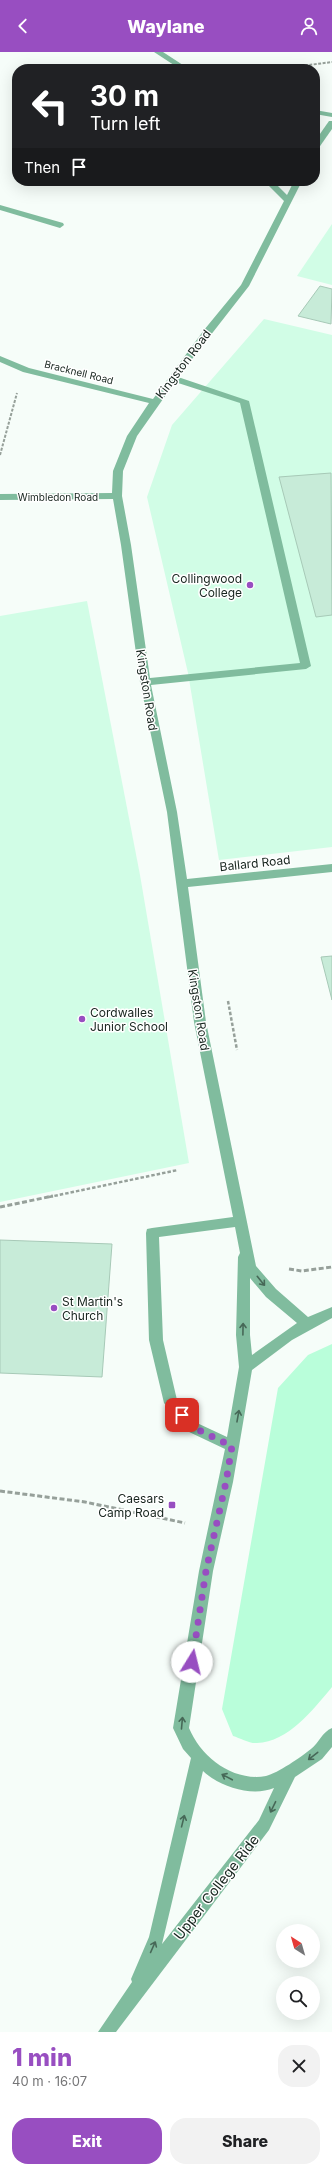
<!DOCTYPE html>
<html lang="en">
<head>
<meta charset="utf-8">
<style>
  :root { --surface:#fff; --page:#f2f2f2; --text:#202124; --muted:#757577; --accent:#984ec1 }
  body { margin:0; font-family:Inter,sans-serif; background:var(--page); color:var(--text); height:100vh; display:flex; flex-direction:column; font-size:15px; white-space:nowrap }
  * { box-sizing:border-box; margin:0 }
  p { font-size:13px; color:var(--muted) }
  .icon { flex:none; width:22px; height:22px; fill:none; stroke:currentColor; stroke-width:2; stroke-linecap:round; stroke-linejoin:round }
  .map { position:relative; height:1980px; overflow:hidden }
  .side { display:flex; flex-direction:column; background:var(--surface); flex:1 }
  .side>* { flex:none }
  .banner { position:absolute; left:12px; top:12px; width:308px; height:122px; border-radius:16px; box-shadow:0 4px 16px #0002; background:#202124; color:#fff; overflow:hidden }
  .needle { width:26px; rotate:323deg }
  .controls { position:absolute; left:276px; top:1872px; display:grid; gap:8px }
  .controls a { display:grid; place-items:center; width:44px; height:44px; border-radius:50%; background:var(--surface); box-shadow:0 4px 16px #0002; font-size:20px }
  .pin { position:absolute; display:grid; place-items:center; width:34px; height:34px; color:#fff; margin:-17px; border-radius:8px; box-shadow:0 2px 6px #0006 }
  .me { position:absolute; width:44px; margin:-22px; rotate:9deg; stroke-linejoin:round; filter:drop-shadow(0 0 3px #0008) }
  .turn { display:flex; align-items:center; gap:14px; height:84px; padding:0 12px; font-size:18px }
  .turn .icon { width:52px; height:52px; stroke-width:2.5 }
  .turn b { display:block; font-size:28px; line-height:34px }
  .then { display:flex; align-items:center; height:38px; padding:0 12px; background:#0003; gap:8px; font-size:15px }
  .round { display:grid; place-items:center; flex:none; width:42px; height:42px; border-radius:16px; background:var(--page) }
  .summary { display:flex; align-items:center; justify-content:space-between; height:68px; padding:0 12px }
  h1 { font-size:24px; font-weight:800; line-height:30px; color:var(--accent) }
  .cta { display:flex; gap:8px; margin-top:auto; padding:8px 12px }
  .cta a { flex:1; height:46px; border-radius:16px; background:var(--accent); color:#fff; font-size:16px; font-weight:800; line-height:46px; text-align:center }
  .cta a+a { background:var(--page); color:var(--text) }
  header { display:flex; justify-content:space-between; align-items:center; height:52px; padding:0 12px; background:var(--accent); color:#fff; font-size:18px; font-weight:800 }
  .map>svg:first-child { display:block }
</style>
</head>
<body>
<header><svg class="icon" aria-label="back" viewBox="0 0 24 24"><path d="M15 5l-7 7 7 7"/></svg>Waylane<svg class="icon" aria-label="person" viewBox="0 0 24 24"><circle cx="12" cy="8" r="4"/><path d="M4 21q1-7 8-7t8 7"/></svg></header>
<div class="map">
<svg width="332" height="1980" viewBox="0 0 332 1980">
  <rect width="100%" height="100%" fill="#f6fdf9"/>
  <g fill="#d1fde6">
    <path d="M332,172V233L297,224Z"/>
    <path d="M264,267L332,283V795L219,808L188,621L147,445L172,373Z"/>
    <path d="M87,549L140,823L189,1111L0,1150V564Z"/>
  </g>
  <path fill="#b9feda" d="M332,1292V1635C313,1658 288,1690 257,1691C250,1692 240,1686 233,1684L222,1657L278,1336L308,1303Z"/>
  <g fill="#c7ebd8" stroke="#a7c9b7">
    <path d="M320,234L332,237L331,272L298,264Z"/>
    <path d="M331,421L332,563L316,565L279,425Z"/>
    <path d="M332,904V948L321,905Z"/>
    <path d="M0,1188L112,1192L102,1325L0,1321Z"/>
  </g>
  <g fill="none" stroke-linecap="round" stroke-linejoin="round">
    <g stroke="#96a09a" stroke-width="2" stroke-dasharray="3 1.5" stroke-linecap="butt">
      <path d="M278,17L332,10"/>
      <path d="M0,403L17,341"/>
    </g>
    <g stroke="#96a09a" stroke-width="2.5" stroke-dasharray="3.5 2" stroke-linecap="butt">
      <path d="M228,949L237,998"/>
      <path d="M49,1145L178,1118"/>
    </g>
    <g stroke="#96a09a" stroke-width="3" stroke-dasharray="5 2.5" stroke-linecap="butt">
      <path d="M0,1155L53,1144"/>
      <path d="M289,1217L302,1219L332,1215"/>
      <path d="M0,1439L85,1450L185,1471"/>
    </g>
    <g fill="#80bc9e" fill-rule="evenodd">
      <path d="M154,0H163L189,17H180Z"/>
      <path d="M315,58L332,61V65L315,62Z"/>
      <path d="M329,69H332V77L318,97H315V89Z"/>
      <path d="M264,129H273L287,143L294,129H302L249,234L178,325L249,349L311,614L306,617L151,633L177,760L187,827L332,812V820L188,835L206,970L256,1214L276,1237L308,1265L332,1255V1266L292,1288L252,1318L233,1430L213,1519L189,1676C201,1705 233,1730 266,1724C278,1721 301,1705 311,1697C319,1691 322,1680 332,1676V1695L322,1707L295,1725L269,1778L116,1980H98L132,1930L131,1927L149,1885L191,1706L183,1697L173,1676L199,1519L225,1397L187,1379L164,1351L149,1288L146,1181L147,1177L152,1176L233,1165L194,970L167,760L140,630L121,493L113,447L0,448V442L112,441L113,419L127,384L149,351L23,320L0,310V304L29,316L153,347L204,278L241,233L284,149ZM175,330L240,351L300,611L150,626L131,493L122,444L123,419L137,384ZM235,1175L240,1201L238,1205L236,1283L239,1315L227,1385L197,1371L177,1348L163,1288L159,1185ZM250,1226L266,1245L297,1271L252,1303L250,1283ZM203,1719C220,1735 252,1745 274,1736L259,1768L162,1892Z"/>
      <path d="M0,153L63,171L64,173L60,176L0,158Z"/>
    </g>
  </g>
  <defs><path id="oneway-shaft" d="M-6 0H5M1.5-3L5.5 0L1.5 3" fill="none" stroke-width="1.6" stroke-linecap="round" stroke-linejoin="round"/></defs>
  <g stroke="#466857">
    <use href="#oneway-shaft" transform="translate(261 1229) rotate(51)"/>
    <use href="#oneway-shaft" transform="translate(243 1277) rotate(-89)"/>
    <use href="#oneway-shaft" transform="translate(238 1364) rotate(-80)"/>
    <use href="#oneway-shaft" transform="translate(182 1671) rotate(-85)"/>
    <use href="#oneway-shaft" transform="translate(313 1704) rotate(142)"/>
    <use href="#oneway-shaft" transform="translate(227 1725) rotate(-152)"/>
    <use href="#oneway-shaft" transform="translate(273 1755) rotate(116)"/>
    <use href="#oneway-shaft" transform="translate(183 1769) rotate(-76)"/>
    <use href="#oneway-shaft" transform="translate(153 1895) rotate(-66)"/>
  </g>
  <g fill="none" stroke-linecap="round" stroke-linejoin="round">
    <path stroke="#984ec1" stroke-width="7" stroke-dasharray="0 12.6" d="M182,1363L192,1375L232,1394L226,1430L206,1519L192,1610"/>
  </g>
  <g fill="#984ec1" stroke="#fff" stroke-width="1.5">
    <circle cx="250" cy="533" r="4"/>
    <circle cx="82" cy="967" r="4"/>
    <circle cx="54" cy="1256" r="4"/>
    <rect x="168" y="1449" width="8" height="8" rx="2"/>
  </g>
  <g text-anchor="middle" dominant-baseline="central" stroke-width="3" stroke-linejoin="round" paint-order="stroke">
    <g font-size="10" fill="#16241d" stroke="#fff">
      <text transform="translate(79 320) rotate(14)">Bracknell Road</text>
      <text x="58" y="445">Wimbledon Road</text>
    </g>
    <g font-size="12" fill="#16241d" stroke="#fff">
      <text transform="translate(183 312) rotate(-53)">Kingston Road</text>
      <text transform="translate(147 638) rotate(81)">Kingston Road</text>
      <text transform="translate(255 811) rotate(-6)">Ballard Road</text>
      <text transform="translate(199 958) rotate(81)">Kingston Road</text>
    </g>
    <g font-size="12" fill="#16241d" stroke="#fff" text-anchor="end">
      <text x="242" y="526">Collingwood<tspan x="242" dy="14">College</tspan></text>
      <text x="90" y="960" text-anchor="start">Cordwalles<tspan x="90" dy="14">Junior School</tspan></text>
      <text x="62" y="1249" text-anchor="start">St Martin's<tspan x="62" dy="14">Church</tspan></text>
      <text x="164" y="1446">Caesars<tspan x="164" dy="14">Camp Road</tspan></text>
    </g>
    <g font-size="14" fill="#16241d" stroke="#fff">
      <text transform="translate(216 1835) rotate(-52)">Upper College Ride</text>
    </g>
  </g>
</svg>
<div class="controls">
<a><svg class="needle" viewBox="-14 -14 28 28"><path d="M0-13l5 13h-10z" fill="#e53935"/><path d="M0 13l5-13h-10z" fill="#757577"/></svg></a>
<a><svg class="icon" aria-label="search" viewBox="0 0 24 24"><circle cx="10" cy="10" r="6"/><path d="M15 15l6 6"/></svg></a>
</div>
<div class="pin" style="left:182px;top:1363px;background:#d93025"><svg class="icon" aria-label="arrive" viewBox="0 0 24 24"><path d="M6 21V4h12l-3 4 3 4H6"/></svg></div>
<svg class="me" style="left:192px;top:1610px" viewBox="-20 -20 40 40"><circle r="19" fill="#fff"/><path d="M0-13L10 11 0 6-10 11z" fill="#984ec1"/></svg>
<div class="banner">
<div class="turn"><svg class="icon" aria-label="left" viewBox="0 0 24 24"><path d="M17 20v-9H6M10 6l-5 5 5 5"/></svg><div><b>30 m</b>Turn left</div></div>
<div class="then">Then<svg class="icon" aria-label="arrive" viewBox="0 0 24 24"><path d="M6 21V4h12l-3 4 3 4H6"/></svg></div>
</div>
</div>
<section class="side">
<div class="summary"><div><h1>1 min</h1><p>40 m · 16:07</p></div><a class="round"><svg class="icon" aria-label="close" viewBox="0 0 24 24"><path d="M6 6l12 12M18 6L6 18"/></svg></a></div>
<div class="cta"><a>Exit</a><a>Share</a></div>
</section>
</body>
</html>
